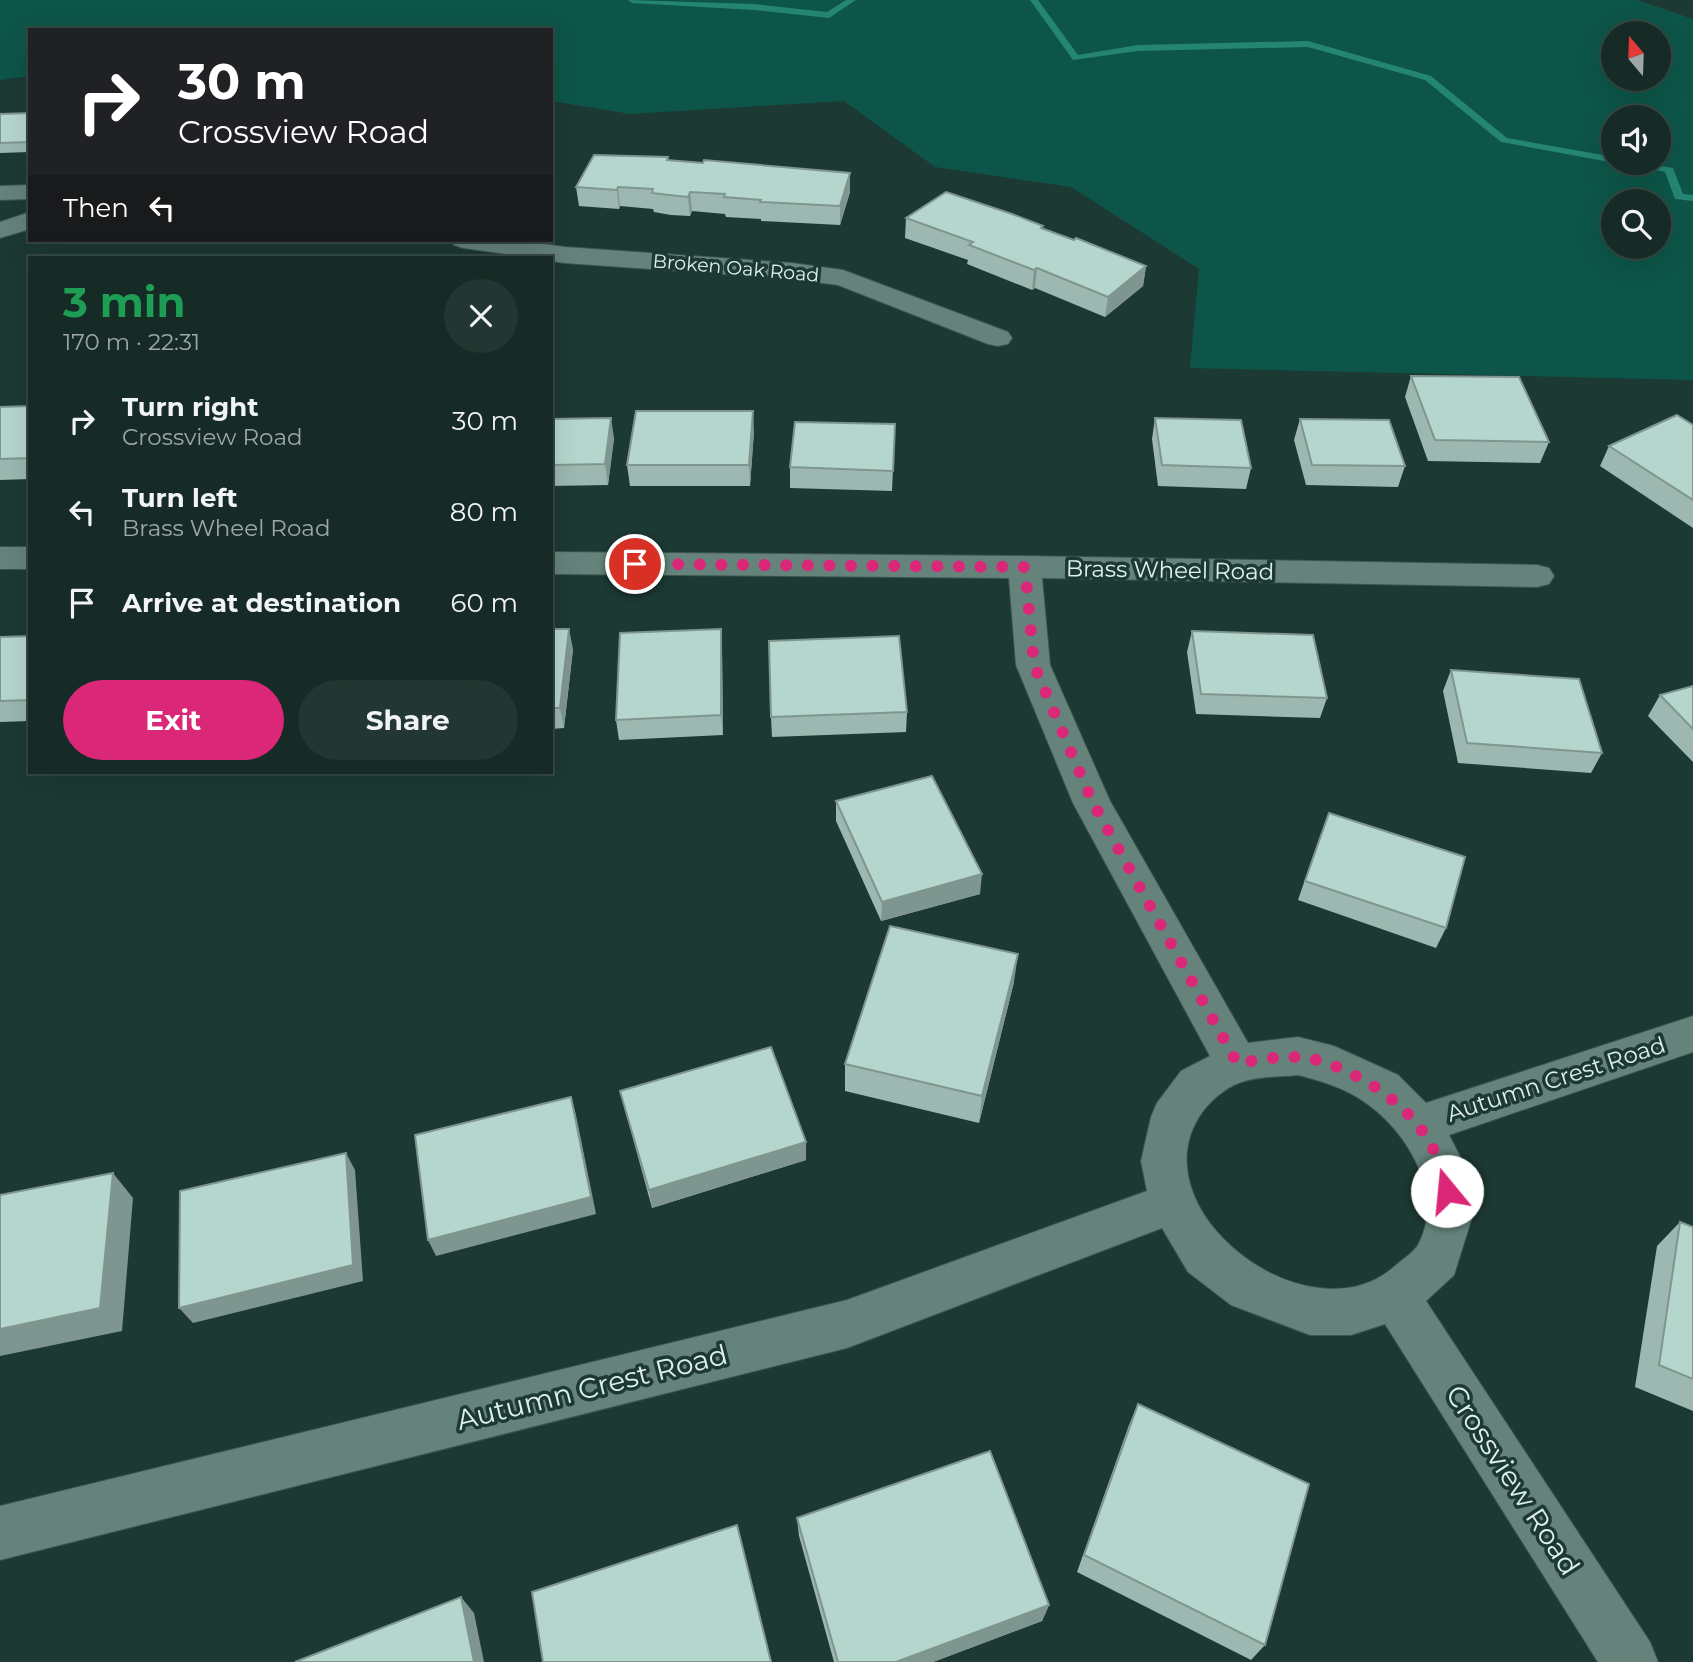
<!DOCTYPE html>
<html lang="en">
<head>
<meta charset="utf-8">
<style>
  :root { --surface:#162b26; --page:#233732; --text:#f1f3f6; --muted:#9ea7a7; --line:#354743; --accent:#db2777 }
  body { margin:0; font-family:Montserrat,sans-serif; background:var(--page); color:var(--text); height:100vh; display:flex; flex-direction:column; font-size:26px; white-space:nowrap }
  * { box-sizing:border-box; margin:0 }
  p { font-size:23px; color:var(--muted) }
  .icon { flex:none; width:38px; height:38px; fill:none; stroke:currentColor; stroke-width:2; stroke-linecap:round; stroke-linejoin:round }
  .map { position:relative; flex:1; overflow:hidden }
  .details { position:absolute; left:28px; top:256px; width:525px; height:518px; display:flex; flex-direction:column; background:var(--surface); border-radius:0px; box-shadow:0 7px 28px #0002,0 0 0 2px var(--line) }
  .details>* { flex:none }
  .top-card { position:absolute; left:28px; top:28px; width:525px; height:214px; border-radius:0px; box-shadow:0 7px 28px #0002,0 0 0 2px var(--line); background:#202124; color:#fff; overflow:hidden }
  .needle { width:46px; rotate:341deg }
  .buttons { position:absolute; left:1601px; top:21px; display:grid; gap:14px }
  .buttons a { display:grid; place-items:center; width:70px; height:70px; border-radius:50%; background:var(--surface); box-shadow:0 7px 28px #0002,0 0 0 2px var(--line); font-size:35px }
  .pin { position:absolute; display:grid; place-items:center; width:60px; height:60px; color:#fff; margin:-30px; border:4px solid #fff; border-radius:50%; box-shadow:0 2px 7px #0007 }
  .me { position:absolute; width:77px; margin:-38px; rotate:343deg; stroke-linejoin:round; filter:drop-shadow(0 0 5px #0008) }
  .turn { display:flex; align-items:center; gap:24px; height:147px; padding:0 35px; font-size:32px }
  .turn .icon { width:91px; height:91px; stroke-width:2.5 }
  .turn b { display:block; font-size:49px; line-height:60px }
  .then { display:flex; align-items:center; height:66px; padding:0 35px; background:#0003; gap:14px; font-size:26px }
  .round { display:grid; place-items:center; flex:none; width:74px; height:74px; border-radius:37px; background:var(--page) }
  .overview { display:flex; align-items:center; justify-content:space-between; height:119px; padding:0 35px }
  h1 { font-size:42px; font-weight:700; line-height:52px; color:#1e9e55 }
  .action { display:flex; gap:14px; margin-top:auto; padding:14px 35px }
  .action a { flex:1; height:80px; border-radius:42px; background:var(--accent); color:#fff; font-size:28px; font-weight:700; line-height:80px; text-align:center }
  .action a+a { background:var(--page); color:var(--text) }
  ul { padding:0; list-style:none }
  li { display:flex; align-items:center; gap:21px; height:91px; padding:0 35px }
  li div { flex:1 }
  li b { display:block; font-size:26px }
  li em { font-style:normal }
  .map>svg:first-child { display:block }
</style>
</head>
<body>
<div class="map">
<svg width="1693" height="1662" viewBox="0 0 1693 1662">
  <rect width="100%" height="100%" fill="#1d3933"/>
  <path fill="#0d5548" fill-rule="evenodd" d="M0,0H1637L1693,19V380L1190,368L1199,269L1071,187L935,167L844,101L630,114L551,101V30H30V76L0,80ZM1614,33H1659V79H1614ZM1614,117H1659V163H1614ZM1614,201H1659V247H1614Z"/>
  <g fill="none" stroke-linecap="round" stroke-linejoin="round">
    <g fill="#258573" fill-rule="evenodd">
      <path d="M628,0L754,4L827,12L846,0H856L829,18L754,10L632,3Z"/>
      <path d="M1030,0H1038L1078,55L1138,45L1308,41L1431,76L1507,138L1614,157L1615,163L1501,142L1425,80L1308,47L1138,51L1073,60Z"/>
      <path d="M1622,163H1643L1673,168L1683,194L1693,195V201L1675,199L1665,172Z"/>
    </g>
    <defs>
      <g id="street">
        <path d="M30,185V199L0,200V186Z"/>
        <path d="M30,212V229L0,238V222Z"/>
        <path d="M450,240H514L565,247L792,263L843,270L1008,332L1012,338L1008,344L998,346L988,344L838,285L792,279L565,263L551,261V257H527L463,248L454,245Z"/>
        <rect x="0" y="547" width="30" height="22"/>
        <path d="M551,552L1025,556L1537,565L1549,568L1554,576L1549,584L1537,587L1042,578L1050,665L1110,801L1248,1043L1298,1037L1334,1046L1398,1075L1426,1103L1693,1016V1052L1449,1135L1467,1170L1474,1211L1454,1275L1426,1301L1650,1642L1658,1662H1598L1385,1324L1351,1335H1310L1231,1305L1188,1272L1162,1228L847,1348L0,1560V1506L847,1300L1147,1191L1141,1161L1151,1117L1157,1103L1181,1071L1210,1056L1073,803L1016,665L1009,578L551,574ZM1298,1075C1321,1081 1346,1088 1366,1103C1408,1132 1445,1195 1418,1245C1413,1253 1402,1260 1395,1266C1310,1343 1132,1209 1203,1111C1213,1098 1229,1085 1245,1081C1262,1076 1281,1077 1298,1075Z"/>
      </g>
    </defs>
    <use href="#street" stroke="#3d5650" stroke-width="2"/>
    <use href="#street" fill="#65837b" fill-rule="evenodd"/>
  </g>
  <g fill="#9cb8b0">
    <path d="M30,113V152L0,153V114Z"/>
    <path d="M668,157L669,161L850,173V192L840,225L761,221V219L726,217L725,214L692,211L690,216L671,215L654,212L653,209L620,206L619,209L579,206L576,187Z"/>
    <path d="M906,218L1043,229L1146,266L1143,286L1105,317L1035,288L1032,290L967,264L968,260L905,238Z"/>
    <path d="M1411,376L1549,442L1540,463L1428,461L1405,397Z"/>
    <path d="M30,406V479L0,480V407Z"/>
    <path d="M1155,418L1251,468L1246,489L1158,486L1152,439Z"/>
    <path d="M551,419L614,438L608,485L551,486Z"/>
    <path d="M1300,419L1405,466L1398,487L1306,485L1294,440Z"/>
    <path d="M895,424L892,491L790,488V467Z"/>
    <path d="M1693,425V528L1600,466L1609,446Z"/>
    <path d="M754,431L750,486H630L627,465Z"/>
    <path d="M551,629L573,649L564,728L551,729Z"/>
    <path d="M1192,631L1327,698L1320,718L1196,714L1187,652Z"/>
    <path d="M30,636V721L0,722V637Z"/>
    <path d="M722,649L723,735L619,740L616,720Z"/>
    <path d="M1451,670L1602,753L1591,773L1458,763L1443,691Z"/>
    <path d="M1693,686V762L1648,716L1660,695Z"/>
    <path d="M907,712L906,732L772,737L771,717Z"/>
    <path d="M836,801L980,894L881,921L836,821Z"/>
    <path d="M1321,833L1446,928L1436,948L1298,900Z"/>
    <path d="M1014,982L979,1123L845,1091V1064Z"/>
    <path d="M620,1091L806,1142V1160L652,1208Z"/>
    <path d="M1680,1222L1693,1227V1411L1635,1387L1657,1246Z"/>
    <path d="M1138,1404L1265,1645L1251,1660L1077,1572L1129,1425Z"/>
    <path d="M797,1518L1049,1605L1042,1621L933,1662H834L799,1536Z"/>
  </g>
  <g fill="#7f9690">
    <path d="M850,173V192L840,225V206Z"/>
    <path d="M618,187L620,206L619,209L617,190Z"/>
    <path d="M690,192L692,211L690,216L688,197Z"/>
    <path d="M1146,266L1143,286L1105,317L1108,297Z"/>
    <path d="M1037,268L1035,288L1032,290L1034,270Z"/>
    <path d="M753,411L754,431L750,486L749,465Z"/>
    <path d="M611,418L614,438L608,485L605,464Z"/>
    <path d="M569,629L573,649L564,728L560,708Z"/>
    <path d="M721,629L722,649L723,735L721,715Z"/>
    <path d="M982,874L980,894L881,921L882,902Z"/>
    <path d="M1018,954L1014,982L979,1123L982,1096Z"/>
    <path d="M571,1097L576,1115L596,1214L436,1256L428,1240Z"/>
    <path d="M806,1142V1160L652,1208L649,1190Z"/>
    <path d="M346,1153L355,1170L363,1281L193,1323L179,1308Z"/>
    <path d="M113,1173L133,1198L122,1331L0,1356V1329Z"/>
    <path d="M461,1597L474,1613L484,1662H474Z"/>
    <path d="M1049,1605L1042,1621L933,1662H896Z"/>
  </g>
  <g fill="#b5d6cd" stroke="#7f9690" stroke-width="2">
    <path d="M30,113V142L0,143V114Z"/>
    <path d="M594,155L668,157L667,160L703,163L704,160L850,173L840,206L760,202L761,200L724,197L725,194L690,192L688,197L669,195L652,193L653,189L618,187L617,190L576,187Z"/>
    <path d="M946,192L1012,214L1043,226L1041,228L1074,240L1076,238L1146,266L1108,297L1037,268L1034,270L969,245L973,242L906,218Z"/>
    <path d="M1411,376L1519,377L1549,442L1435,440Z"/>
    <path d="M30,406V458L0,459V407Z"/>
    <path d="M636,411H753L749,465H627Z"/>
    <path d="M1677,415L1693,425V500L1609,446Z"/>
    <path d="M611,418L605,464L551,465V419Z"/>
    <path d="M1155,418L1241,420L1251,468L1162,465Z"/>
    <path d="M1300,419L1389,420L1405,466L1312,465Z"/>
    <path d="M795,422L895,424L893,471L790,467Z"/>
    <path d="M551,629H569L560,708H551Z"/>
    <path d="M721,629V715L616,720L620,633Z"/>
    <path d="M1192,631L1313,635L1327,698L1201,694Z"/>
    <path d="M30,636V700L0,701V637Z"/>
    <path d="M899,636L907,712L771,717L769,641Z"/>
    <path d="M1451,670L1579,679L1602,753L1467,743Z"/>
    <path d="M1693,686V729L1660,695Z"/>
    <path d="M932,776L982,874L882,902L836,801Z"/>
    <path d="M1329,813L1465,857L1446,928L1305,881Z"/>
    <path d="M890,926L1018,954L982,1096L845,1064Z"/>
    <path d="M771,1047L806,1142L649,1190L620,1091Z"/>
    <path d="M571,1097L591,1197L428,1240L415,1135Z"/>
    <path d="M346,1153L353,1265L179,1308L180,1191Z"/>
    <path d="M113,1173L100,1308L0,1329V1195Z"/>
    <path d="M1680,1222L1693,1227V1379L1659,1365Z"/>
    <path d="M1138,1404L1309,1484L1265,1645L1084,1555Z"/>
    <path d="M990,1451L1049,1605L896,1662H838L797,1518Z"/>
    <path d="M737,1525L771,1662H543L532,1592Z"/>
    <path d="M461,1597L474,1662H295Z"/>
  </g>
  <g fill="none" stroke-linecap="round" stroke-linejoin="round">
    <path stroke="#db2777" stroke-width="12" stroke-dasharray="0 21.6" d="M635,564L1025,567L1034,665L1073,757L1093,803L1237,1063C1256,1061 1277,1056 1296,1057C1315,1057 1336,1066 1352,1074C1400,1098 1438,1136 1447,1191"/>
  </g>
  <g text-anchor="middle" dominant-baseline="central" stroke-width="7" stroke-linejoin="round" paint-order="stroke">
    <g font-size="19" fill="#dfefea" stroke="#1d3933">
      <text transform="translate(736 268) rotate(5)">Broken Oak Road</text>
    </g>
    <g font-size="23" fill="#dfefea" stroke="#1d3933">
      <text transform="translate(1170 570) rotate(1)">Brass Wheel Road</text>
      <text transform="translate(1556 1079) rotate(-18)">Autumn Crest Road</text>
    </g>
    <g font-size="28" fill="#dfefea" stroke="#1d3933">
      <text transform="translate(592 1387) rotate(-14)">Autumn Crest Road</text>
      <text transform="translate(1513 1480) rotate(57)">Crossview Road</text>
    </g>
  </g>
</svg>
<div class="buttons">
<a><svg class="needle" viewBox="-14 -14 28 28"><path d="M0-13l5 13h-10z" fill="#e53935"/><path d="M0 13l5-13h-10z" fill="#9ea7a7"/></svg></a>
<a><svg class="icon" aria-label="sound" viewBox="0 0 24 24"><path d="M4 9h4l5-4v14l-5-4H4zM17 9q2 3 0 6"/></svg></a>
<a><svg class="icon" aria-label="search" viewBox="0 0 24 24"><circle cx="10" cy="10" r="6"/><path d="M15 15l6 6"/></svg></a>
</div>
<div class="pin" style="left:635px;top:564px;background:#d93025"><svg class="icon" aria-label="arrive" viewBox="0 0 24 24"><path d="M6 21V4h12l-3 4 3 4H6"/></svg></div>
<svg class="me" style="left:1447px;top:1191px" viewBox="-20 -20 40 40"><circle r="19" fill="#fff"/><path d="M0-13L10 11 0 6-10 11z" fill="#db2777"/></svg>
<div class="top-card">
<div class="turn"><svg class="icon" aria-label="right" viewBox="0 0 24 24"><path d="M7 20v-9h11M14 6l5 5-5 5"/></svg><div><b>30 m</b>Crossview Road</div></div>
<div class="then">Then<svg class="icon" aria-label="left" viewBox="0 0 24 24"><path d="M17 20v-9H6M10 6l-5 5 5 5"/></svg></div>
</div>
<section class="details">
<div class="overview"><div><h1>3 min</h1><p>170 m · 22:31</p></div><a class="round"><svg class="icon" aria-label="close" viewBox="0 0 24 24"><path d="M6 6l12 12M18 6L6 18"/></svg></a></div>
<ul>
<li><svg class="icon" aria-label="right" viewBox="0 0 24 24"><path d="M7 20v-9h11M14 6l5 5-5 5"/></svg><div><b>Turn right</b><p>Crossview Road</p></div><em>30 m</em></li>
<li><svg class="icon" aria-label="left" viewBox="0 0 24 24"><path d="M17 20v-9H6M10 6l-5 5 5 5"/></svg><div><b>Turn left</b><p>Brass Wheel Road</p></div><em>80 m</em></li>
<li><svg class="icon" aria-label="arrive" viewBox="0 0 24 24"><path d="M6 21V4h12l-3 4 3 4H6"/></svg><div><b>Arrive at destination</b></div><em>60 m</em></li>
</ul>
<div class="action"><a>Exit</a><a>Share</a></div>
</section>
</div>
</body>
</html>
